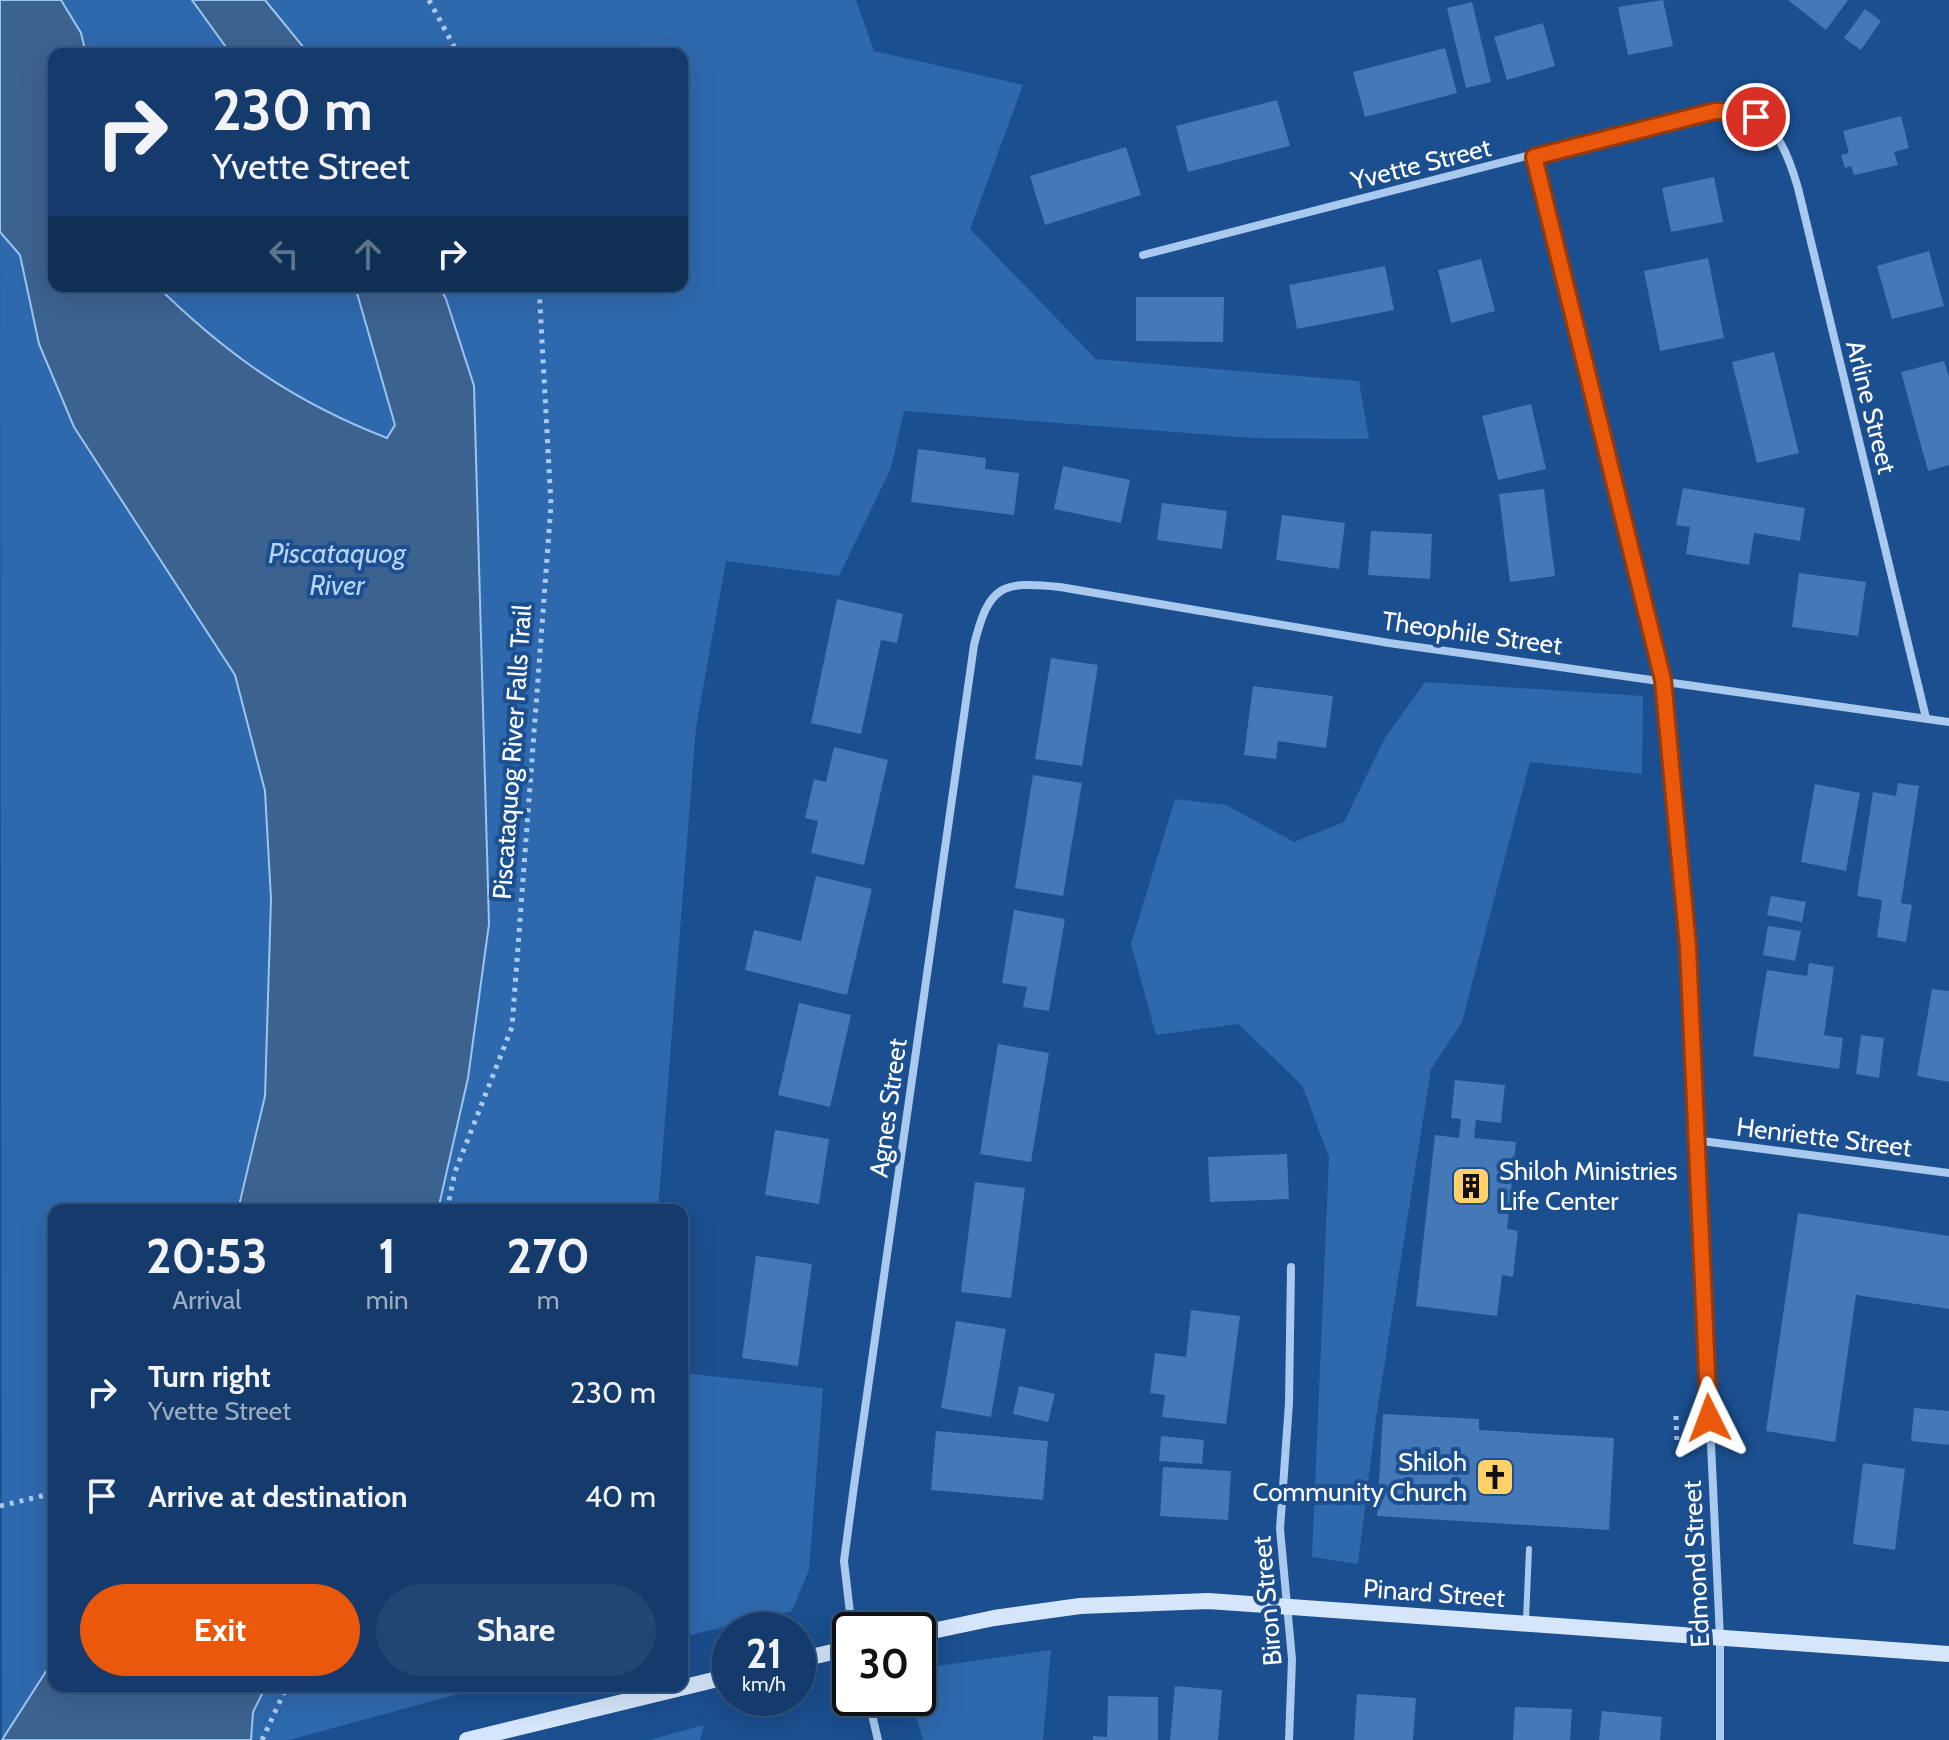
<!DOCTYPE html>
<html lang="en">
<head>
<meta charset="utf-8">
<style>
  :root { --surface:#143b6b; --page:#214673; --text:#f1f3f6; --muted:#9dadc1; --line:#33557e; --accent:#ea580c }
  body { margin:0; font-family:Cabin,sans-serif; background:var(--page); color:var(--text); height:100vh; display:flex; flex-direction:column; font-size:30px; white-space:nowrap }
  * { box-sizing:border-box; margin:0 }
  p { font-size:26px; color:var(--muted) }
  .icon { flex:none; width:44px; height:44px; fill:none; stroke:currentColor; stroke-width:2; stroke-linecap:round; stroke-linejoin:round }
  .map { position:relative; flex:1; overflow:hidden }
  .panel { position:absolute; left:48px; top:1204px; width:640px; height:488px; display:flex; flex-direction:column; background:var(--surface); border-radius:16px; box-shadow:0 8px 32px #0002,0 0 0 2px var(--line) }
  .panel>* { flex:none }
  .hud { position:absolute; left:48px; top:48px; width:640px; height:244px; border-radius:16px; box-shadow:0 8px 32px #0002,0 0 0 2px var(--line); background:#143b6b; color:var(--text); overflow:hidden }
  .speed { position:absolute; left:712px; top:1612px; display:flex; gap:16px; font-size:40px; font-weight:700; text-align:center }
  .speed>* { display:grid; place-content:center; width:104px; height:104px; border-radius:50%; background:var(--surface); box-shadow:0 8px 32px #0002,0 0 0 2px var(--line); line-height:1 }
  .speed small { font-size:20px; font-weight:400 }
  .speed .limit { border:4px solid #111; border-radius:12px; background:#fff; color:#111 }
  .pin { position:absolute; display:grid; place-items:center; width:68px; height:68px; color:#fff; margin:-34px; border:4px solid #fff; border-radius:50%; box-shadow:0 2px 8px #0007 }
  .me { position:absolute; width:88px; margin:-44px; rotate:357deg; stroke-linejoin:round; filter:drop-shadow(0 0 6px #0008) }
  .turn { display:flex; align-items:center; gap:28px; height:168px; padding:0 32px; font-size:36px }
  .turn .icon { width:104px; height:104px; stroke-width:2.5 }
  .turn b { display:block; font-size:56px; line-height:68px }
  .lanes { display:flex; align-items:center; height:76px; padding:0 32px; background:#0003; justify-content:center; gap:40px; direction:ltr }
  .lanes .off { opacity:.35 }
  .eta { display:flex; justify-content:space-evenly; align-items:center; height:136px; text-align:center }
  .eta b { font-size:48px; font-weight:700; line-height:56px }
  .cta { display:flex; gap:16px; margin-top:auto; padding:16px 32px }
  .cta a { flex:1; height:92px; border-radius:48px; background:var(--accent); color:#fff; font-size:32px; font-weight:700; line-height:92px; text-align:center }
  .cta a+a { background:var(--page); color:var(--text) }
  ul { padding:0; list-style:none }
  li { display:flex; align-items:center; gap:24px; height:104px; padding:0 32px }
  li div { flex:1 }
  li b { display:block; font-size:30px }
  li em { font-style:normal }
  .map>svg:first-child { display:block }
</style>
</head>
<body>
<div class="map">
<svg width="1949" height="1740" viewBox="0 0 1949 1740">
  <rect width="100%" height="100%" fill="#1b4f8f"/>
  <g fill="#2e69ad">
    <path d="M61,0H192L231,54H86L81,33Z"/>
    <path d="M265,0H856L874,51L1023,85L970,229L1096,359L1359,381L1369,439L1253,438L904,411L891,468L839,576L726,561L696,727L658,1210H438L468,1078L489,924L479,587L446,299L439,286H682V54H309Z"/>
    <path d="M0,232L20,255L39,344L74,427L235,675L265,791L271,899L265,1097L238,1210H54V1659L2,1740Z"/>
    <path d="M157,286H355L396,425L387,438C294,401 228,356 157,286Z"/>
    <path d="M1425,682L1643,696L1642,774L1530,762L1462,1022L1431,1069L1376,1418L1358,1564L1312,1557L1329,1157L1302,1085L1238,1024L1156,1035L1131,944L1175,799L1226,805L1294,842L1344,822L1385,738Z"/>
    <path d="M682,1373L823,1388L809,1570L792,1611L682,1637Z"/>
    <path d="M1051,1650L1043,1740H923L913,1706L937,1666Z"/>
    <path d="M266,1686H488L289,1740H251L253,1712Z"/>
    <path d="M704,1725L700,1740H649Z"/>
  </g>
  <g fill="#3c6290" stroke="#9cc4f0" stroke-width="2">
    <path d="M0,0H61L81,33L86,54H54V286H157C227,355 294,402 387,438L395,425L355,286H439L446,299L474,386L489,924L468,1078L438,1210H238L265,1096L271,899L265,791L235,675L74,427L39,344L20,255L0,232Z"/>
    <path d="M192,0H265L309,54H231Z"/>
    <path d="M54,1659V1686H266L253,1712L251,1740H2Z"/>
  </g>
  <g fill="#4478b7">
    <path d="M1663,0L1673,46L1628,55L1618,7Z"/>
    <path d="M1788,0H1848L1826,30Z"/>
    <path d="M1472,2L1491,82L1466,88L1447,8Z"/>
    <path d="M1865,9L1881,21L1861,50L1844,38Z"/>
    <path d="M1543,23L1555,66L1507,80L1494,37Z"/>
    <path d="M1445,48L1457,93L1365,117L1353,72Z"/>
    <path d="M1277,100L1290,146L1188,172L1176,126Z"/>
    <path d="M1901,116L1909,148L1894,152L1898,165L1854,175L1851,166L1845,168L1841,155L1849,153L1843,131Z"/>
    <path d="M1126,147L1141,195L1045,225L1030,176Z"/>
    <path d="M1714,177L1723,222L1671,232L1662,188Z"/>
    <path d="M1929,251L1944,306L1892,319L1877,266Z"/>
    <path d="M1708,258L1724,338L1660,351L1644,271Z"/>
    <path d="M1481,259L1495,311L1451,323L1438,270Z"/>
    <path d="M1385,266L1394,310L1297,329L1289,285Z"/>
    <path d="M1136,297H1224L1223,342L1136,341Z"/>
    <path d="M1774,352L1799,453L1757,463L1732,362Z"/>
    <path d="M1944,361L1949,377V465L1928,471L1901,372Z"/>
    <path d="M1531,404L1546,469L1498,480L1482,416Z"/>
    <path d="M918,449L986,458L985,469L1019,473L1014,515L911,502Z"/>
    <path d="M1063,466L1130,480L1121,523L1054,509Z"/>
    <path d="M1683,488L1805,508L1800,541L1754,533L1749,565L1686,554L1690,527L1676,525Z"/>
    <path d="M1544,489L1555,576L1510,582L1499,494Z"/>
    <path d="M1162,503L1227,511L1222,549L1157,540Z"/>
    <path d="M1282,515L1345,523L1339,569L1276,560Z"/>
    <path d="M1371,531L1432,534L1430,579L1368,575Z"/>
    <path d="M1799,573L1866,582L1858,636L1792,627Z"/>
    <path d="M837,599L903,614L897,643L881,640L861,734L811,723Z"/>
    <path d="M1051,658L1098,665L1082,766L1035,759Z"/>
    <path d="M1253,686L1333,696L1326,748L1278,741L1276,759L1244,755Z"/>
    <path d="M834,747L888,760L864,865L811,853L818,821L805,818L814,779L826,782Z"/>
    <path d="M1033,775L1082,783L1063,896L1015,888Z"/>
    <path d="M1898,783L1919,786L1901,903L1912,905L1906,942L1877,937L1882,900L1857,896L1873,792L1896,796Z"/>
    <path d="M1815,784L1860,793L1846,871L1801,862Z"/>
    <path d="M816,876L872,889L847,995L745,970L754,930L801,941Z"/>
    <path d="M1771,896L1806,902L1802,922L1767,915Z"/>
    <path d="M1014,910L1065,919L1049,1011L1023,1007L1027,987L1002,983Z"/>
    <path d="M1768,926L1801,931L1795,961L1763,955Z"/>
    <path d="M1809,963L1834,967L1824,1035L1843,1038L1839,1069L1753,1056L1767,970L1807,976Z"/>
    <path d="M1932,989L1949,991V1082L1917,1076Z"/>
    <path d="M799,1003L851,1015L830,1107L778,1095Z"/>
    <path d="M1861,1035L1884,1038L1879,1078L1856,1074Z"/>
    <path d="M998,1044L1049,1053L1031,1162L980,1154Z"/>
    <path d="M1455,1080L1505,1085L1501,1123L1476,1120L1474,1138L1516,1142L1507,1229L1518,1231L1513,1277L1502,1275L1497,1316L1416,1306L1435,1135L1459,1138L1461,1119L1451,1118Z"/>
    <path d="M775,1130L829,1139L819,1204L765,1195Z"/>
    <path d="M1287,1154L1289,1199L1210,1202L1208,1157Z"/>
    <path d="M975,1182L1025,1188L1011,1298L961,1292Z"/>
    <path d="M1798,1213L1949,1236V1309L1856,1295L1835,1442L1766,1431Z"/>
    <path d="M756,1256L812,1264L798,1366L742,1358Z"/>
    <path d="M1191,1310L1240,1316L1226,1424L1162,1417L1165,1395L1150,1393L1155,1353L1186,1357Z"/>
    <path d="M956,1321L1006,1329L991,1417L941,1408Z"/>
    <path d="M1019,1386L1055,1394L1048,1422L1013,1414Z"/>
    <path d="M1914,1408L1949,1411V1445L1911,1441Z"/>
    <path d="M1383,1414L1479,1419V1430L1614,1438L1609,1530L1377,1516Z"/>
    <path d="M936,1431L1048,1441L1043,1500L931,1490Z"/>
    <path d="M1161,1436L1204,1440L1202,1464L1159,1461Z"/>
    <path d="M1863,1463L1905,1469L1895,1550L1853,1544Z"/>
    <path d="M1163,1467L1231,1471L1228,1520L1160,1516Z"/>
    <path d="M1175,1686L1222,1690L1218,1740H1170Z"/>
    <path d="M1357,1694L1416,1698L1413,1740H1354Z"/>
    <path d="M1108,1696L1158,1697V1740H1093V1736L1107,1737Z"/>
    <path d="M1515,1707L1572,1709L1570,1740H1513Z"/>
    <path d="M1602,1711L1662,1717L1660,1740H1599Z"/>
  </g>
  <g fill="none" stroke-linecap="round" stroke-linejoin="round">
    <g stroke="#a9c9ee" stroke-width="5" stroke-dasharray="4 6" stroke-linecap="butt">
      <path d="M429,0L458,54"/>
      <path d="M447,1210L455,1172L512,1027L551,505L539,286"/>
      <path d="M1676,1416L1677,1444"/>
      <path d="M0,1506L54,1493"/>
      <path d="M262,1740L287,1686"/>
    </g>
    <path stroke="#a9c9ee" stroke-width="6" d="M1526,1620L1529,1549"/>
    <g stroke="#a9c9ee" stroke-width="8">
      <path d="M1534,157L1663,680L1688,947L1720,1638V1740"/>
      <path d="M1143,255L1674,118C1752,104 1775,109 1798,188L1926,718"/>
      <path d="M1694,1140L1949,1173"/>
      <path d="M852,1630L844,1561L854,1486L974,645C989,585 1001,581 1060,587L1389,643L1949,722"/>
      <path d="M868,1698L878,1740"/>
      <path d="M1289,1740L1292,1659L1280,1529L1289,1403L1291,1267"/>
    </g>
    <g stroke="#d6e6fa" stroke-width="16">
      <path d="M918,1634L994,1618L1080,1606L1208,1601L1949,1654"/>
      <path d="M798,1660L850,1648"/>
      <path d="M467,1740L730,1676"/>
    </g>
  </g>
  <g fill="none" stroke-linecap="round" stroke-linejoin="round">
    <defs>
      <path id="route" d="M1709,1418L1688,947L1663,680L1534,157L1715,111H1736L1756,117"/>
    </defs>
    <use href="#route" stroke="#983908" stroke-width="20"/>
    <use href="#route" stroke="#ea580c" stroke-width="14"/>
  </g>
  <defs>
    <symbol id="building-square" viewBox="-11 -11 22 22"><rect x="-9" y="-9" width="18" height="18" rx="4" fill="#ffd166" stroke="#1b4f8f"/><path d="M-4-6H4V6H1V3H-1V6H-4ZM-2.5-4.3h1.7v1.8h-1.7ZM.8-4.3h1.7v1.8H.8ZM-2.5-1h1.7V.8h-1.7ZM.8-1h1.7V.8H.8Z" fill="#111"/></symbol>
    <symbol id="church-square" viewBox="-11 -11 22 22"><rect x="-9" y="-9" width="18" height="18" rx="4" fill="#ffd166" stroke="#1b4f8f"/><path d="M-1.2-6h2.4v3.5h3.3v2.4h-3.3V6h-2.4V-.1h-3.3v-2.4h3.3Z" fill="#111"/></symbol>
  </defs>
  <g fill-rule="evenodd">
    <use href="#building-square" x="1449" y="1164" width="44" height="44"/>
    <use href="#church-square" x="1473" y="1455" width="44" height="44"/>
  </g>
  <g text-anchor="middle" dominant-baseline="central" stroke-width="8" stroke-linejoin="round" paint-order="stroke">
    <g font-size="26" fill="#fff" stroke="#1b4f8f">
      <text transform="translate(1421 164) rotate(-14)">Yvette Street</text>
      <text transform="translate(1871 407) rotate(76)">Arline Street</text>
      <text transform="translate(1472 633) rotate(8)">Theophile Street</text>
      <text transform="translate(512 752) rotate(-86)">Piscataquog River Falls Trail</text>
      <text transform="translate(888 1108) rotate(-82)">Agnes Street</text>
      <text transform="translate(1824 1137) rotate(7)">Henriette Street</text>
      <text transform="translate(1696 1564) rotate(-93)">Edmond Street</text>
      <text transform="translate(1434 1593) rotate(4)">Pinard Street</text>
      <text transform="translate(1267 1601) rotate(-95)">Biron Street</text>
    </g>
    <g font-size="26" fill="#fff" stroke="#1b4f8f" text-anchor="start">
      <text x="1499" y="1171">Shiloh Ministries<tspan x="1499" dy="30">Life Center</tspan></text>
      <text x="1467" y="1462" text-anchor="end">Shiloh<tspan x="1467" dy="30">Community Church</tspan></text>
    </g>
    <g font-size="28" font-style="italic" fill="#b5d3f5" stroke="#1b4f8f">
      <text x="337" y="553">Piscataquog<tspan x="337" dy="32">River</tspan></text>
    </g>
  </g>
</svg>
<div class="speed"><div>21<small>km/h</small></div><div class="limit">30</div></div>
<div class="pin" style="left:1756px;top:117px;background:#d93025"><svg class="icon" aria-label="arrive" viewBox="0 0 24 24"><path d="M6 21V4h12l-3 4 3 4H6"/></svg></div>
<svg class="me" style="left:1709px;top:1418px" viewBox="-20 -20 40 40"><path d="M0-17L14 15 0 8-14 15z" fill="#ea580c" stroke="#fff" stroke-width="4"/></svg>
<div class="hud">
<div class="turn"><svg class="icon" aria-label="right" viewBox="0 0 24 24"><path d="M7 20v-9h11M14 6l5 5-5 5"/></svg><div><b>230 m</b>Yvette Street</div></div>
<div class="lanes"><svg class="icon off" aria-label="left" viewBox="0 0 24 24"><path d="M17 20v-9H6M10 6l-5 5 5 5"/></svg><svg class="icon off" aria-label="ahead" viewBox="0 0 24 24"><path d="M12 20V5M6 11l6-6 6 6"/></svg><svg class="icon" aria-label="right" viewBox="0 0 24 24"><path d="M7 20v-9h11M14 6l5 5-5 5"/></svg></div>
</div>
<section class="panel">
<div class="eta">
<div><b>20:53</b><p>Arrival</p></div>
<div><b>1</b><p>min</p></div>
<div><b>270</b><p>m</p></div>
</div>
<ul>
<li><svg class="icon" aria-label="right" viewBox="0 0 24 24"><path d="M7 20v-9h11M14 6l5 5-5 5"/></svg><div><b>Turn right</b><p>Yvette Street</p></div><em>230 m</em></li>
<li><svg class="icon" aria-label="arrive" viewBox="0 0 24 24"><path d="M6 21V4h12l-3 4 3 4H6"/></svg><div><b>Arrive at destination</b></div><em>40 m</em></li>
</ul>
<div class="cta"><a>Exit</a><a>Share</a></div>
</section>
</div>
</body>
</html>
